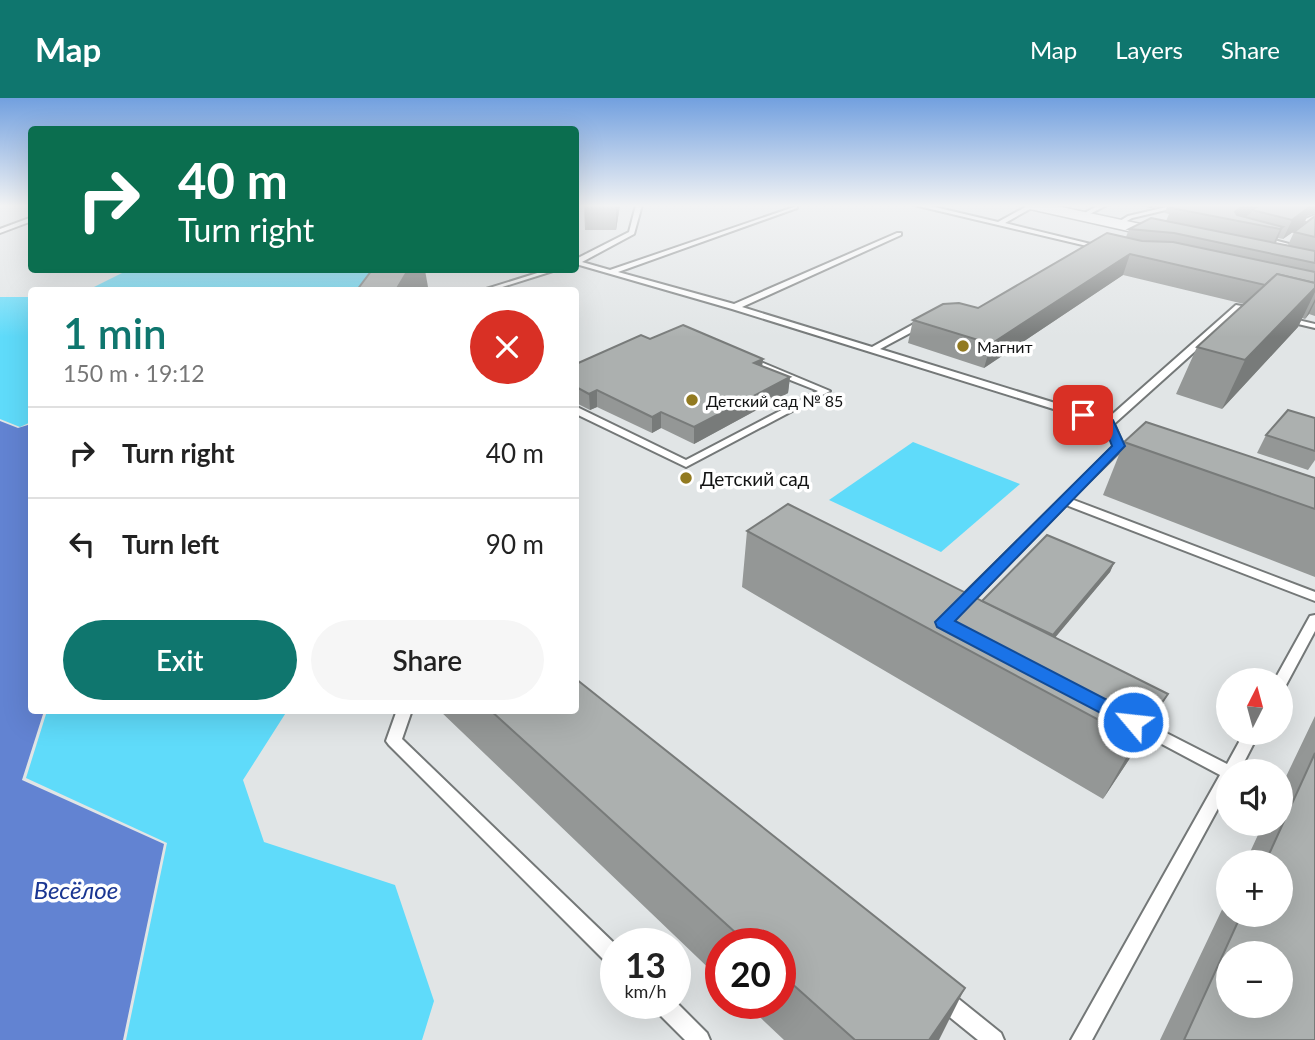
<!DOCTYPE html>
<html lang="en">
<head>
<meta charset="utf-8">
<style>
  :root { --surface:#fff; --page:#f6f6f6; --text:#222; --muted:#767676; --line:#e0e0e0; --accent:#0f766e }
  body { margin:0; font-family:Lato,sans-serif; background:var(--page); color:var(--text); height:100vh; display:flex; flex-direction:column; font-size:26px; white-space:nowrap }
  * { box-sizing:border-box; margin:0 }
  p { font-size:23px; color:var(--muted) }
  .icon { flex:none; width:38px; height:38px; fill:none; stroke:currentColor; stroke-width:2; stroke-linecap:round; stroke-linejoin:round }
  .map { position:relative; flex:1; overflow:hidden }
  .side { position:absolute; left:28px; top:189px; width:551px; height:427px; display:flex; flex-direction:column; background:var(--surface); border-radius:7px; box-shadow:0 7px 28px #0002 }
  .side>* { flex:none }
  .guide { position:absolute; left:28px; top:28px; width:551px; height:147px; border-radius:7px; box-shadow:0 7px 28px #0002; background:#0b6e4f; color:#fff; overflow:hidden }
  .needle { width:46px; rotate:6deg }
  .buttons { position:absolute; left:1216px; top:570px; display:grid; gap:14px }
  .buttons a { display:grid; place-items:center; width:77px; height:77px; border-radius:50%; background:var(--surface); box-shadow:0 7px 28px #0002; font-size:35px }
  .speed { position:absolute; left:600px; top:830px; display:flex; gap:14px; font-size:35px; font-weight:700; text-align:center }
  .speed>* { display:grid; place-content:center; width:91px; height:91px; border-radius:50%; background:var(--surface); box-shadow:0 7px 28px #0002; line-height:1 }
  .speed small { font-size:18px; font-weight:400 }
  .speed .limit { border:10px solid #d22; background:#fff; color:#111 }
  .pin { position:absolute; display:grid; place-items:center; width:60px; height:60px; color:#fff; margin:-30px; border-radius:14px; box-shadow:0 4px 10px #0006 }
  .me { position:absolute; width:77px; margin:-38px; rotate:298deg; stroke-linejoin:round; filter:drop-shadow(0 0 5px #0008) }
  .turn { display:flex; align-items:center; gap:24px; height:147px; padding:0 35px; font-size:32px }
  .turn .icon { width:91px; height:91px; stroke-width:2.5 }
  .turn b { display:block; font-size:49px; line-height:60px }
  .round { display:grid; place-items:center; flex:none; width:74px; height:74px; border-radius:37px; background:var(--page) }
  .summary { display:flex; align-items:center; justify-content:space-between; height:119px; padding:0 35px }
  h1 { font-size:42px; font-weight:600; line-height:52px; color:var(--accent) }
  .primary-button { display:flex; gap:14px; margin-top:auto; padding:14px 35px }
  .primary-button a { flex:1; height:80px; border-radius:42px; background:var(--accent); color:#fff; font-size:28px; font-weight:600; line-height:80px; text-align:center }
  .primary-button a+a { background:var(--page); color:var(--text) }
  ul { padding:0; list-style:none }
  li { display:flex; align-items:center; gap:21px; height:91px; padding:0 35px; border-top:2px solid var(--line) }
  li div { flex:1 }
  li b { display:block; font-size:26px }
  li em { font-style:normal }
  header { display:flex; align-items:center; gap:42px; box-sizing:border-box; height:98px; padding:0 35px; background:var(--accent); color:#fff }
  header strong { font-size:33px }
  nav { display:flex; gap:38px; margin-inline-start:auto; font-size:24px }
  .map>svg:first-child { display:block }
</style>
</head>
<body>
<header>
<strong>Map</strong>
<nav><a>Map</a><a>Layers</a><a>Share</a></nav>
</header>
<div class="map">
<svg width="1315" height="942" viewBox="0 0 1315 942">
  <rect width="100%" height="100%" fill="#e1e5e6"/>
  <g fill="#5fdbfa">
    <path d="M128,172H433L367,192H88Z"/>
    <path d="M0,199H31V324L20,329L0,321Z"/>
    <path d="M913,344L1020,386L941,454L829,402Z"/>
    <path d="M47,613H287L243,682L264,744L395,787L434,903L422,942H126L167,745L26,680Z"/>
  </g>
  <path fill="#6283d2" d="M0,323L18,330L31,326L32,612L44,613L22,682L164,746L123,942H0Z"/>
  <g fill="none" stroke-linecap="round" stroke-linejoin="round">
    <defs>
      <g id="service">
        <path d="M636,107H642L634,136L582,164L610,172L797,108V110L618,174L734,206L897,135H901V137L742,209L872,249L921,222H927V226L880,251L1107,321L1236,207L1259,211L1260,213L1256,215L1241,212L1114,326L1123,346L1143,355L1138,358L1121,352L1071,401L1315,494V503L1066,407L964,512H954L953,509L954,506L1114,348L1105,327L732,211L576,166V161L629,134Z"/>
        <path d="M914,107H926L998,124L1029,107H1037L1005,125L1107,150L1104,152Z"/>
        <path d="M1099,107H1107L1084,119L1079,118Z"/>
        <path d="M1175,107H1187L1132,120L1120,127L1115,126L1128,118Z"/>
        <path d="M1315,117V121L1312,122H1315V126L1309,132H1305L1310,125L1303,122Z"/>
        <path d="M32,119V123L0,135V131Z"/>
        <path d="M1263,139L1289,146L1290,147L1287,149L1261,142Z"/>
        <path d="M547,172H556L493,192H483Z"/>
        <path d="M1281,218L1315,226V230L1281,222Z"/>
        <path d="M745,260H751L830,293L686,369L576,316V309L579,310L686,362L818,293L745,264Z"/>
        <path d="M1315,517V533L1286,587L1281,588V583H1274L1310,518Z"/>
        <path d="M397,612H412L402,641L616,847V870L609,867L389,647L386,643Z"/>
        <path d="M1133,618L1227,666L1244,635H1259L1239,674H1228V692L1092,942H1071L1220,677L1128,628L1125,624L1128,620Z"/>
        <path d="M943,891L950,894L1001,935L1004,942H978L936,908L933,901L936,894Z"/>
        <path d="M676,904L707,935L710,942H685L655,912L652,905Z"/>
      </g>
      <path id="tertiary" d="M1023,107H1052L1173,133L1181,138L1173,143L1030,111Z"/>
    </defs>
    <use href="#service" stroke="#747878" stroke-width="4"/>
    <use href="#tertiary" stroke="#747878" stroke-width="3"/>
    <use href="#service" fill="#fff" fill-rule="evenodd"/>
    <use href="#tertiary" fill="#fff" fill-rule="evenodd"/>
  </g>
  <g fill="#949796">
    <path d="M584,107H620L616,132H585Z"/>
    <path d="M1139,107H1256L1254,111L1307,118L1304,126L1283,141L1278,140L1276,145L1288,147L1294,134L1315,118V218L1309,216L1305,221L1302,220L1298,229L1222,311L1176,296L1197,249L1244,206L1123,177L984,270L908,245L913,222L978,210L1126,139L1129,131L1166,123L1169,116L1165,115L1167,108L1149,110Z"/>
    <path d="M650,241L763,261L762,268L790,279L788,295L694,346L661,330L652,335L597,309L590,312L576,305V266Z"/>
    <path d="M1315,320V362L1308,372L1257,355L1266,337Z"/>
    <path d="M1124,344L1315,380V479L1103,397Z"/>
    <path d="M747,433L982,503L1114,465L1110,474L1055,539L1168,596L1134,654L1103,701L742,489Z"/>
    <path d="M439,612H576L939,942H784L745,905H780V845H721V882Z"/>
    <path d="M1315,618V942H1160L1228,799V817H1281V765H1245L1263,726H1281V689Z"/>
  </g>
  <g fill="#787b7a">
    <path d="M616,107H620L616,132Z"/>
    <path d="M1150,107H1167L1149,110Z"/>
    <path d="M1244,107H1256L1251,115L1240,123L1235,114Z"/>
    <path d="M1307,107H1315V115L1307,118L1304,126L1283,141L1292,122Z"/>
    <path d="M1283,129L1274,148L1271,151L1280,131Z"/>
    <path d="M1130,156L1123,177L984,270L991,246Z"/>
    <path d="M408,172H425L428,189L427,192H396Z"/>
    <path d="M1315,190V194L1298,229L1222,311L1245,262Z"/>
    <path d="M1315,201V204L1309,216L1305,221Z"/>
    <path d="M763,261L761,276L754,265Z"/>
    <path d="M790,279L788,295L694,346V329Z"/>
    <path d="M597,292V309L590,312L589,296Z"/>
    <path d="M661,314V330L652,335V319Z"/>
    <path d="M1114,465L1110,474L1049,547L1053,537Z"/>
    <path d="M1168,596L1134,654L1103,701L1136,642Z"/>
    <path d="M965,890L939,942H929Z"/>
  </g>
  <g fill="#acb0af" stroke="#787b7a" stroke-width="2" fill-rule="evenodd">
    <path d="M1176,107H1244L1235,114L1237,117L1283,129L1280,131L1171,110Z"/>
    <path d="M1260,107H1312L1292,122L1252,112Z"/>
    <path d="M1315,118V139L1294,134Z"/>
    <path d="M1151,120L1315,153V165L1174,135L1129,131Z"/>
    <path d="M1107,135L1142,143L1173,144L1315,174V185L1277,176L1265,187L1130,156L991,246L913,222L943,206L959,205L978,210Z"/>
    <path d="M372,172H408L396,192H357Z"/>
    <path d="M1277,176L1315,185V190L1245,262L1197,249Z"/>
    <path d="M683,227L763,261L754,265L790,279L694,329L661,314L652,319L597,292L589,296L576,289V266L641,237L650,241Z"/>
    <path d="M1288,312L1315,320V353L1266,337Z"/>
    <path d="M1146,324L1315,380V411L1124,344Z"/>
    <path d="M788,406L1168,596L1136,642L747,433Z"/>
    <path d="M1047,437L1114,465L1053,537L982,503Z"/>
    <path d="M576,581L965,890L929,942H855L780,875V845H747L490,612H576Z"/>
    <path d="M1315,655V942H1184L1241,817H1281V765H1265ZM1228,856H1281V908H1228Z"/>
  </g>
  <linearGradient id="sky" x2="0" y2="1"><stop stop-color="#72a0df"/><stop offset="0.45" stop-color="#f2f3f4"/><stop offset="1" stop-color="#f2f3f4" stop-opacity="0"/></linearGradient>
  <rect width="1315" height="239" fill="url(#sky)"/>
  <path fill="#1a73e8" stroke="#114b97" stroke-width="2" d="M1083,313L1113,322L1125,348L955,523L1140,619L1143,624L1140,629L1133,632L937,529L935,524L1112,348L1104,327L1078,320L1076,317Z"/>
  <g fill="#927a20" stroke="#fff" stroke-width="2.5">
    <circle cx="963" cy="248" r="7"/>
    <circle cx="692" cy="302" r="7"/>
    <circle cx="686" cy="380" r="7"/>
  </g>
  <g text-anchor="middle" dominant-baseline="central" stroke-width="7" stroke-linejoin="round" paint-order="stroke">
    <g font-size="16" fill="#121313" stroke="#fff" text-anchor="start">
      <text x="977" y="248">Магнит</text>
      <text x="706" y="302">Детский сад № 85</text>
    </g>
    <g font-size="19" fill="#121313" stroke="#fff" text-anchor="start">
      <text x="700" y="380">Детский сад</text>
    </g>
    <g font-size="24" font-style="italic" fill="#1a3692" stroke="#fff">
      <text x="76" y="791">Весёлое</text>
    </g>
  </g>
</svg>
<div class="buttons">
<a><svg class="needle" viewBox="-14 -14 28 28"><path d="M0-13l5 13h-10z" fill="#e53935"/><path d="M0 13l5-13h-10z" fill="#767676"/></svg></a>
<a><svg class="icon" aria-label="sound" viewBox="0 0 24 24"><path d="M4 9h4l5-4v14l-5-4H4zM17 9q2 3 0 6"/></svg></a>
<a>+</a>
<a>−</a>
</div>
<div class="speed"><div>13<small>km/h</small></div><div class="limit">20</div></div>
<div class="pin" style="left:1083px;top:317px;background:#d93025"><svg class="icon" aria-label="arrive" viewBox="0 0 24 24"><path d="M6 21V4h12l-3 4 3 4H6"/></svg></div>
<svg class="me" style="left:1133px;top:624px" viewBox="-20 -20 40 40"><circle r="17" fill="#1a73e8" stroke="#fff" stroke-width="3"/><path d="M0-11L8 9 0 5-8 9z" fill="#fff"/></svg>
<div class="guide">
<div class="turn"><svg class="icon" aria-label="right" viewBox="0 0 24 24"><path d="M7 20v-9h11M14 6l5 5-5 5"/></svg><div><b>40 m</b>Turn right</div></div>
</div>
<section class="side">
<div class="summary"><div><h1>1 min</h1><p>150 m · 19:12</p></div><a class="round" style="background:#d93025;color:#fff"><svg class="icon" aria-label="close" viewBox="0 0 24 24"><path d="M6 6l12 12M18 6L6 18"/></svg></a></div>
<ul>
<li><svg class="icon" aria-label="right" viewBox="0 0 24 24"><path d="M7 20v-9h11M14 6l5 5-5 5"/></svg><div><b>Turn right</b></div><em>40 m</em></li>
<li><svg class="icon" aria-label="left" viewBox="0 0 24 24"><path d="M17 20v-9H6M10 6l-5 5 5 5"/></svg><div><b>Turn left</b></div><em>90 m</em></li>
</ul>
<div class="primary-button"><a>Exit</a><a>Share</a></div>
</section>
</div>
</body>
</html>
